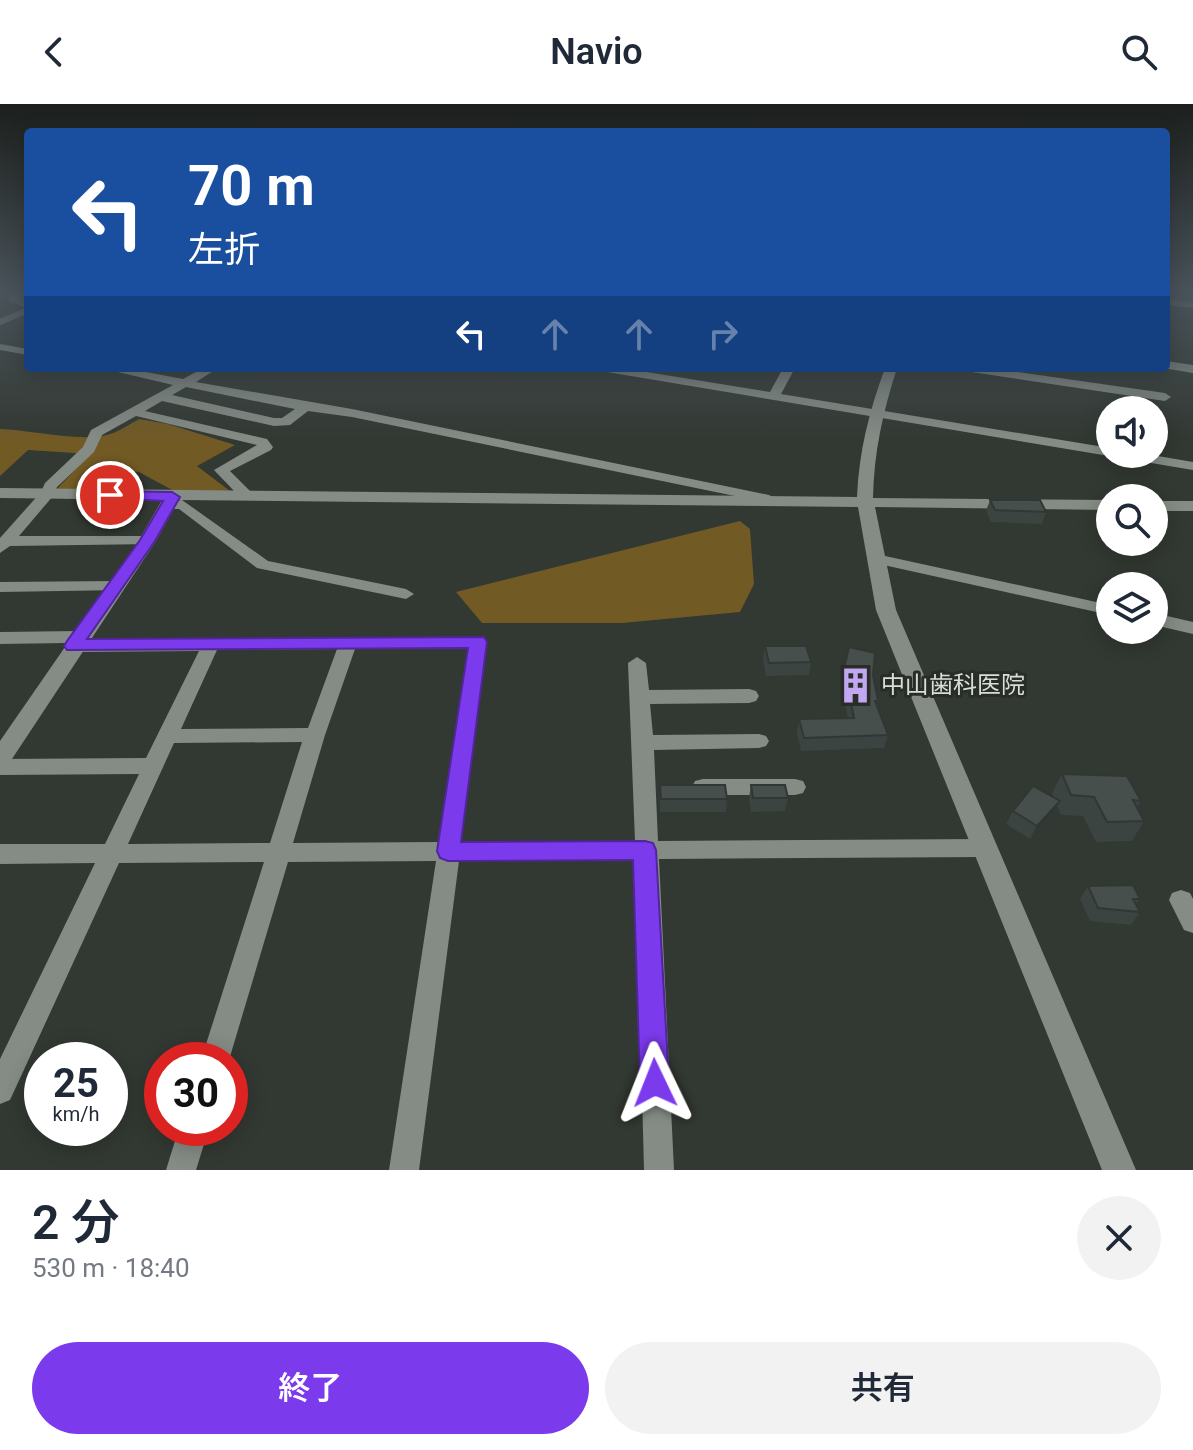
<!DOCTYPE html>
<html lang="ja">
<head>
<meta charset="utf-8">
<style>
  :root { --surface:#fff; --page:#f2f2f3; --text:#1f2937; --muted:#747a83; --accent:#7c3aed }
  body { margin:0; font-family:Roboto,"Noto Sans JP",sans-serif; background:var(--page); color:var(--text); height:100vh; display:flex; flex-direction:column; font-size:30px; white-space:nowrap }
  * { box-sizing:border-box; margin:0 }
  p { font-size:26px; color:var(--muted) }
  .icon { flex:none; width:44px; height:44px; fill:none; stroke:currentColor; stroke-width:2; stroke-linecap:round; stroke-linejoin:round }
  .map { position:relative; height:1066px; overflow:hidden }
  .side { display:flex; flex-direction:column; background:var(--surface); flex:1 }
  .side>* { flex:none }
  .banner { position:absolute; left:24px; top:24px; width:1146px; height:244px; border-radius:8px; box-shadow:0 4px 20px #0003; background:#1a4fa0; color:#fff; overflow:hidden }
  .controls { position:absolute; left:1096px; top:292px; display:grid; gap:16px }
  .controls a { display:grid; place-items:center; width:72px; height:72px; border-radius:50%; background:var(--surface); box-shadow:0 4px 20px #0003; font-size:40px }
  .speed { position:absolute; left:24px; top:938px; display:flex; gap:16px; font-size:40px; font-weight:700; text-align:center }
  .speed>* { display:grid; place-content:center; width:104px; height:104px; border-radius:50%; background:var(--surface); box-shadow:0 4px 20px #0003; line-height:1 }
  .speed small { font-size:20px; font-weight:400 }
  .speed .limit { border:12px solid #d22; background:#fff; color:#111 }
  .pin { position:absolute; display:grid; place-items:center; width:68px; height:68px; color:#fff; margin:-34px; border:4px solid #fff; border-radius:50%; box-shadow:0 2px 8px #0007 }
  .me { position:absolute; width:88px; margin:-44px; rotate:358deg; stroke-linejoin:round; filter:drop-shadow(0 0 6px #0008) }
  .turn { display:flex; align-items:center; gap:28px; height:168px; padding:0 32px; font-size:36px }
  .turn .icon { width:104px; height:104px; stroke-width:2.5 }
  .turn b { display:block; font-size:56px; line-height:68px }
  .lanes { display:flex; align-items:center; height:76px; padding:0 32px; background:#0003; justify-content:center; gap:40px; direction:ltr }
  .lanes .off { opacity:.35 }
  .round { display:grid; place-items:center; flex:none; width:84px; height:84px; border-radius:42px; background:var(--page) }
  .summary { display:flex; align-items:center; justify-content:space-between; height:136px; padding:0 32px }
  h1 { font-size:48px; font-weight:600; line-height:60px }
  .action { display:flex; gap:16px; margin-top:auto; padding:16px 32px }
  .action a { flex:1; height:92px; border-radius:48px; background:var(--accent); color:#fff; font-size:32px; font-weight:600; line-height:92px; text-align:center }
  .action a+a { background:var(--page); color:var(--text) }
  header { display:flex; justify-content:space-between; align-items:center; height:104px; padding:0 32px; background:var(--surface); font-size:36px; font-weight:600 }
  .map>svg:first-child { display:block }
</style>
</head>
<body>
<header><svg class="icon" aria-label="back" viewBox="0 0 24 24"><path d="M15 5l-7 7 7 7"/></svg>Navio<svg class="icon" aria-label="search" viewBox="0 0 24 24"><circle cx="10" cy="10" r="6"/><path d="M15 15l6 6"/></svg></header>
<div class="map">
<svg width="1193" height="1066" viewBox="0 0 1193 1066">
  <rect width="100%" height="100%" fill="#323832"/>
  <g fill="#725a24">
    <path d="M139,315L168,320L235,341L197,362L230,387L176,388L139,368L112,365L92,388L56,386L90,350L28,346L0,372V325C32,326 83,339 110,330C120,327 130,320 139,315Z"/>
    <path d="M740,417L750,425L754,480L740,508L622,519H482L456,488Z"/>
  </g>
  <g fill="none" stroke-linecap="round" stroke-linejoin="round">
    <g stroke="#858c85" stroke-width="6">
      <path d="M28,188L12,195L28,201"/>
      <path d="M0,218L28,206"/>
    </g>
    <g fill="#858c85" fill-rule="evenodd">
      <path d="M1166,195L1193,198V204L1166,201Z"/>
      <path d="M0,240L28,245V251L0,246Z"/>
      <path d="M101,264H125L183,275L203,264H218L196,278L352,305L769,391L776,395L769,399L352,313L308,307L290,321L274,322L162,297L145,307L267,335L273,343L271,346L230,367L251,388L247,394H237L236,389L214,366L257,341L136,312L102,331L94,348L57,383L53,392L19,432H147L155,437L153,440L10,442L0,449V434L41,388L45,379L83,343L91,326L173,281ZM186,283L295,305L282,314H274L172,291Z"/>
      <path d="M595,264H622L770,288L783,264H795L781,290L1110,344V350H1146L1193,358V366L601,267Z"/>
      <path d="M959,264H989L1165,289L1171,293L1165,297L965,267Z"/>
      <path d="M182,396L268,457L406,485L414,490L406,495L257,464L179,405H168L161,401L163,398Z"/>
      <path d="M876,450L1110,501V511L870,458L868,455Z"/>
      <path d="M116,477L122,478L124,482L122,486L0,488V478Z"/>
      <path d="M1154,509L1193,518V530L1154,521Z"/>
      <path d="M79,527L85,529L86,536L484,534L487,538L461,738L635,737L628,559L637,553L646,559L649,586L749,585L756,587L759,592L756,597L749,599L650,600L653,631L759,630L766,632L769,637L766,642L759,644L654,646L658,737L986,735L994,737L997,744L994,751L986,753L659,755L674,1066H644L636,756L459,757L419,1066H389L436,757L288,758L229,956H201L264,758L119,759L10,996L0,1000V955L95,759L0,760V740H105L139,670L0,671V655L146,654L199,547L74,548L68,546L67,539L0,540V528ZM468,544L439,738L293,739L325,631L355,545ZM337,545L308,624L181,625L217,546ZM302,638L270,739L128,740L174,639Z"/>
      <path d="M703,675H795L803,677L806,683L803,689L795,691H703L695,689L692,683L695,677Z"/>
      <path d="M1181,786L1190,789L1193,795V829L1184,826L1169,796L1172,789Z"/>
      <path d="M179,1024H209L196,1066H166Z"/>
    </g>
    <g fill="#858c85" fill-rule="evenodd">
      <path d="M1166,257L1193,261V269L1163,264H1166Z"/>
      <path d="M885,264H897C883,308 874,347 873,394L1110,396V406L875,403L896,506L1136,1066H1102L876,506L858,403L179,396L156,437L8,661L0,664V637L139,436L162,396L0,394V384L857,393C859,347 869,308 885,264Z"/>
      <rect x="1154" y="397" width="39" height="10"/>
    </g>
  </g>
  <g fill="#3c4441">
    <path d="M990,396L1046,408L1042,420L991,418L986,407Z"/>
    <path d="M765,542L811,558L809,571L766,572L763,555Z"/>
    <path d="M849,543L873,571L878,597L876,601L888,631L884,644L801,647L797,629L799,615H848L841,578Z"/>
    <path d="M1062,670L1141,697L1137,703L1144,717L1132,737L1096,738L1083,712L1061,711L1057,702L1053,710L1030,735L1006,720L1013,707L1054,694L1052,689Z"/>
    <path d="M660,681L727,695L726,708H660Z"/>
    <path d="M751,681L788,694L785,707L751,708L749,694Z"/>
    <path d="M1088,782L1140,795L1136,800L1140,808L1131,821L1090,817L1080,795Z"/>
  </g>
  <path fill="#313735" d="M1060,697L1053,710L1030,735L1037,722Z"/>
  <g fill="#464f4c" stroke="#313735" stroke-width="2">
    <path d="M990,396H1040L1046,408L995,406Z"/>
    <path d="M765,542H806L811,558L769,559Z"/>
    <path d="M849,543L875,549L873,571L878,597H875L888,631L804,634L799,615L854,614L844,565Z"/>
    <path d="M1062,670L1127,672L1141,697L1133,696L1144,717L1107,718L1094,693L1071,691Z"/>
    <path d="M660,681H725L727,695H661Z"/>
    <path d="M751,681H785L788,694H753Z"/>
    <path d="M1033,682L1060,697L1037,722L1013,707Z"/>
    <path d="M1133,781L1140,795H1133L1140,808L1098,804L1088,782Z"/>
  </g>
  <linearGradient id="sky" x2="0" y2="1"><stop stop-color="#1c1f1c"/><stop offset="0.56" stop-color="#49535a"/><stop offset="1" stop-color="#49535a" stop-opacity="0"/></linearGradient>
  <rect width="1193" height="337" fill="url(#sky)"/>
  <path fill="#7c3aed" stroke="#51269a" stroke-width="2" d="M110,387L172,388L180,393L155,437L87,535L484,533L487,538L461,738L645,737L653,739L656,746L669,979L665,989L655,993L645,989L640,979L633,756L448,757L440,754L437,747L468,544L67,546L64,542L67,537L140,436L163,397L105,394V388Z"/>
  <defs>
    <symbol id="building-bare" viewBox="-9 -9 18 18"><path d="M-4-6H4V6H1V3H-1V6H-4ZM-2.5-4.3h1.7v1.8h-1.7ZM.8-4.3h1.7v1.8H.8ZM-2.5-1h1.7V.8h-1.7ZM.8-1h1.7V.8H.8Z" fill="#c2a8f2" stroke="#282d28" stroke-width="2.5" paint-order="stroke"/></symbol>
  </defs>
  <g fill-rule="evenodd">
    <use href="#building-bare" x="830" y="556" width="51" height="51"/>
  </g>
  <g text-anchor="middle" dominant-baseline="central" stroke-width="6" stroke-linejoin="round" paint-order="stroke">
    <g font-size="24" fill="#d9ddd9" stroke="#282d28" text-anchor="start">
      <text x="881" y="581">中山歯科医院</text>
    </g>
  </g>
</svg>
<div class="controls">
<a><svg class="icon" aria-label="sound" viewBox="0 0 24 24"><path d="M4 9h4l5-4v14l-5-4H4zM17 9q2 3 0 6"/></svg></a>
<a><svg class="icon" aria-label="search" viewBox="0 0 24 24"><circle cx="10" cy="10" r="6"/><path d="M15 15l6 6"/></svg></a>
<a><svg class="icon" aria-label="layers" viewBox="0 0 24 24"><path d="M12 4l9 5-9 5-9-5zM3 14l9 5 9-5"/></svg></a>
</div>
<div class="speed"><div>25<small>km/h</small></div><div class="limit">30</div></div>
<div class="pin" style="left:110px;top:391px;background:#d93025"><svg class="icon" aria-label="arrive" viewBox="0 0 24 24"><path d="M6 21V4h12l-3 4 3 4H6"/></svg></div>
<svg class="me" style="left:655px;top:979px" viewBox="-20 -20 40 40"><path d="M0-17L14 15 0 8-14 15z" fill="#7c3aed" stroke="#fff" stroke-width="4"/></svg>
<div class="banner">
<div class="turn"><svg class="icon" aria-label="left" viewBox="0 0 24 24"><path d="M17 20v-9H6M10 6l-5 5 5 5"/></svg><div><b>70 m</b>左折</div></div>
<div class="lanes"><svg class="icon" aria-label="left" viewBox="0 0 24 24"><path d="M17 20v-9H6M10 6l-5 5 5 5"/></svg><svg class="icon off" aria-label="ahead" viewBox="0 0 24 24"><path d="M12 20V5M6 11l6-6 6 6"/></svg><svg class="icon off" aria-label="ahead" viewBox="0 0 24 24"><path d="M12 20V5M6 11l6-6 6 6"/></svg><svg class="icon off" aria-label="right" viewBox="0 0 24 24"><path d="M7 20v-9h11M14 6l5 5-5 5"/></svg></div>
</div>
</div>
<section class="side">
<div class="summary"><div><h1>2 分</h1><p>530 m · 18:40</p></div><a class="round"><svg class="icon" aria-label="close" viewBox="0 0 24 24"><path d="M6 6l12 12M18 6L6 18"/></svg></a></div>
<div class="action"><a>終了</a><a>共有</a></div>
</section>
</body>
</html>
